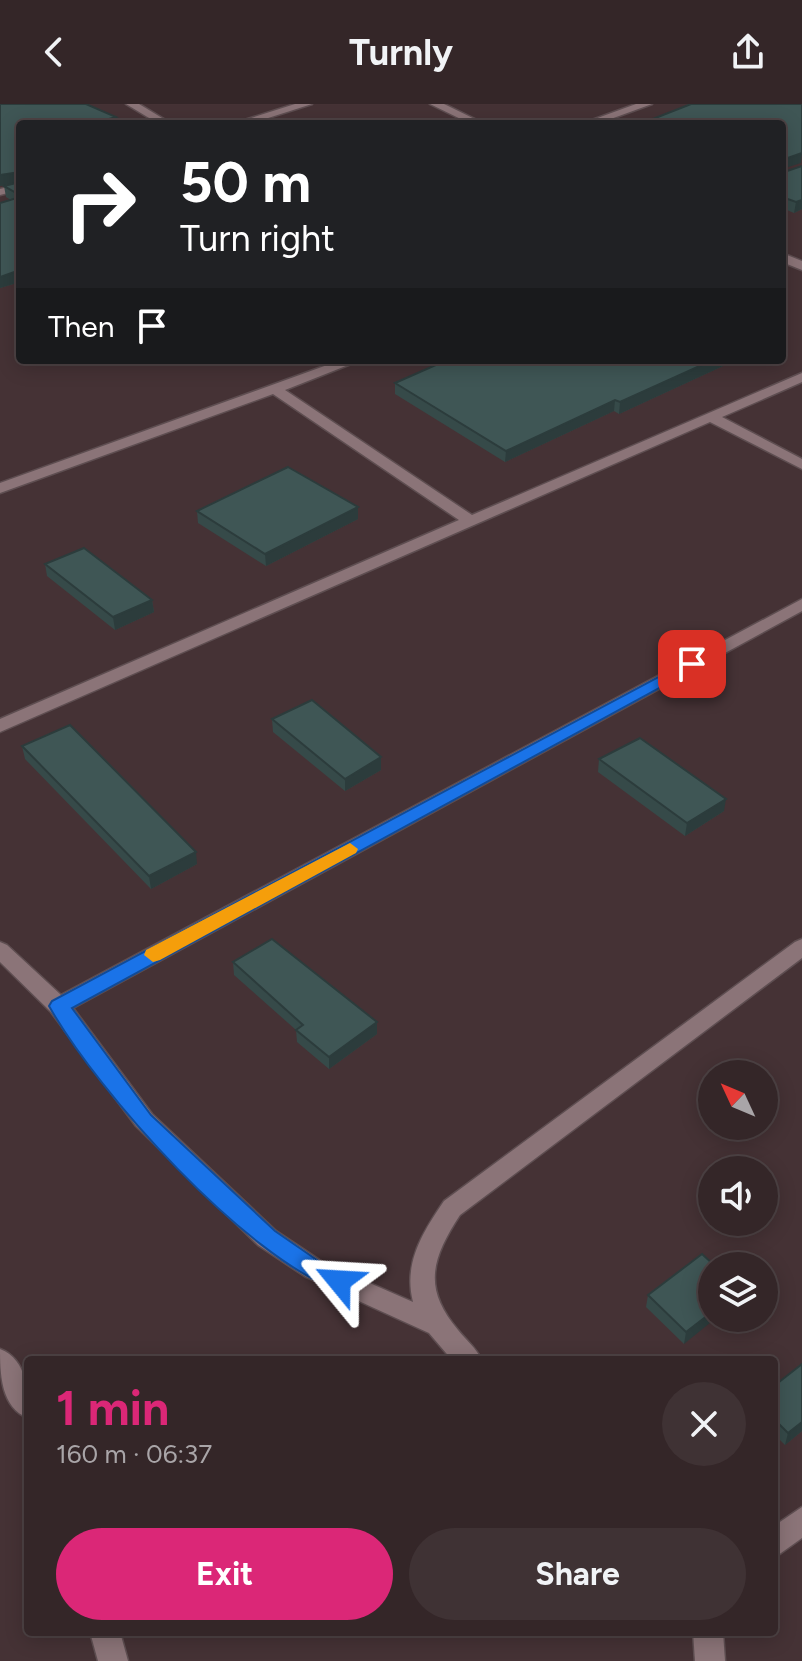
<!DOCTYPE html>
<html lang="en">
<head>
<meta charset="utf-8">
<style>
  :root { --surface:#342628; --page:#3f3234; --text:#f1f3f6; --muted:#a9a5a8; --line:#4e4345; --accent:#db2777 }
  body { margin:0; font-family:Figtree,sans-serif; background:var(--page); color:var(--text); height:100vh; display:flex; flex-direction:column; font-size:30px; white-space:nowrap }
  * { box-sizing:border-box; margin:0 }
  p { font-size:26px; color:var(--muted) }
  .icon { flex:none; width:44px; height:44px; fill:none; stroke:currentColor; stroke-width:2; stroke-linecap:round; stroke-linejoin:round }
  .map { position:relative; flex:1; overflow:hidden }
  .details { position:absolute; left:24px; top:1252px; width:754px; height:280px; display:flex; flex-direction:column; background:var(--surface); border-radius:8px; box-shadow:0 4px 20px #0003,0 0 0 2px var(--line) }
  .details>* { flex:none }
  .top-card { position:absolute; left:16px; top:16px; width:770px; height:244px; border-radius:8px; box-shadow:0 4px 20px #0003,0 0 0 2px var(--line); background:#202124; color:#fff; overflow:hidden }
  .needle { width:52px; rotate:314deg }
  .buttons { position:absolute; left:698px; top:956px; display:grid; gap:16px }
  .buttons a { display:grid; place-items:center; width:80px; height:80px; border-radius:50%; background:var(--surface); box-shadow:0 4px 20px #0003,0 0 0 2px var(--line); font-size:40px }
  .pin { position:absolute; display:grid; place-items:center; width:68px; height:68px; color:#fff; margin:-34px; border-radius:16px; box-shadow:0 4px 12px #0006 }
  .me { position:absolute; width:88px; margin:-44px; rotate:297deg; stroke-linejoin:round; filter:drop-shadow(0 0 6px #0008) }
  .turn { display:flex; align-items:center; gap:28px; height:168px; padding:0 32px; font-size:36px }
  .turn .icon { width:104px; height:104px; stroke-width:2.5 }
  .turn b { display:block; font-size:56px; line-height:68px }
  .then { display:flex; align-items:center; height:76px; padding:0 32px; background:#0003; gap:16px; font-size:30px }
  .round { display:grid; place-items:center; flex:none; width:84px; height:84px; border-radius:42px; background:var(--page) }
  .summary { display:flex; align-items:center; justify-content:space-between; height:136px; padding:0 32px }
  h1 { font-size:48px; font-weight:700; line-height:60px; color:var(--accent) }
  .button { display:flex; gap:16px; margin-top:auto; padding:16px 32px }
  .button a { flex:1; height:92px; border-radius:48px; background:var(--accent); color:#fff; font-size:32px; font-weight:700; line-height:92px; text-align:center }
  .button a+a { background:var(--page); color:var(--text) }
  header { display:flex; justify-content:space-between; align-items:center; height:104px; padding:0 32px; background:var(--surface); font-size:36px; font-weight:700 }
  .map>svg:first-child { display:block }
</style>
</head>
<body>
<header><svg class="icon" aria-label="back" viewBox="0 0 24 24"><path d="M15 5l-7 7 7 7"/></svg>Turnly<svg class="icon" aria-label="share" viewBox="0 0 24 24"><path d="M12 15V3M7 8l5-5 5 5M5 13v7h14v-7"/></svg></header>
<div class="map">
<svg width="802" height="1557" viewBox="0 0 802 1557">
  <rect width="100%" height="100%" fill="#453235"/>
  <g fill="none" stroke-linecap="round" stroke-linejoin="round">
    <defs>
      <g id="minor">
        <path d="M126,0H139L172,20H159Z"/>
        <path d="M295,0H312L249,20H232Z"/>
        <path d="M430,0H444L485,20H471Z"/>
        <path d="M636,0H652L597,20H581Z"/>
        <path d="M20,80V86L0,91V85Z"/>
        <path d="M782,149L802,157V166L782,158Z"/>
        <path d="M341,256H361L285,286L472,411L802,269V278L722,313L802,355V365L710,318L0,628V615L459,416L273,290L0,389V379Z"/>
        <path d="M802,495V507L73,904L152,1010L276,1127L324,1159L413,1198C403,1159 423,1128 444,1097L795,838L802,835V854L460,1111C432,1154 422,1184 458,1226C466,1236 476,1244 482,1256H452L429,1229L306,1173L258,1141L136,1022L51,908L0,858V838L7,841L61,891Z"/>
        <path d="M0,1245C28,1256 28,1289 28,1314C1,1304 0,1270 0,1245Z"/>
        <path d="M802,1403V1434L774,1454V1422Z"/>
        <path d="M90,1528H120L128,1557H98Z"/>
        <path d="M693,1528H723L725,1557H695Z"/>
      </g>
    </defs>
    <use href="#minor" stroke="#5e4e51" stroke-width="3"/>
    <use href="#minor" fill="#8b7478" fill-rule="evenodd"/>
  </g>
  <g fill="#364a49">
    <path d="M0,0L20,20V178L0,184V99L11,96L6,93L4,82L18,78L0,82Z"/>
    <path d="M802,62V105L794,109L782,104V66L784,68Z"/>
    <path d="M736,256L619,310L614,307L505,358L395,290V279Z"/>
    <path d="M358,403V415L266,462L198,419L197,407Z"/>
    <path d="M45,460L152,496L154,508L115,526L47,472Z"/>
    <path d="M272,615L381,666L345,687L273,628Z"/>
    <path d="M22,642L197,760L151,785L25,655Z"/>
    <path d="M599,655L724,707L685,732L598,668Z"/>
    <path d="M233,858L377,930L329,965L297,938L296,926L234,871Z"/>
    <path d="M715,1162L684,1240L646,1203L648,1191Z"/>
    <path d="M802,1260V1327L785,1341L774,1330V1282Z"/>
  </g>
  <g fill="#2c3c3c">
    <path d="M116,13L117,20H100L99,18Z"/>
    <path d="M802,49L801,59L782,65V56Z"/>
    <path d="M20,68V78L0,82V71Z"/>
    <path d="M802,96V105L794,109L796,98Z"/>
    <path d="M20,166V178L0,184V173Z"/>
    <path d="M713,256H736L619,310L620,298Z"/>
    <path d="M615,296L614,307L505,358L506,347Z"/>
    <path d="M358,403V415L266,462L265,450Z"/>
    <path d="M152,496L154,508L115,526L113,513Z"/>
    <path d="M381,653V666L345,687V675Z"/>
    <path d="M726,695L724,707L685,732L687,719Z"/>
    <path d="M196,748L197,760L151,785L149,772Z"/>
    <path d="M377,918V930L329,965V953Z"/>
    <path d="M712,1208V1214H716L684,1240L686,1228Z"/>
    <path d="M802,1318V1327L785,1341L788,1329Z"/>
  </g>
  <g fill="#3f5655" stroke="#2c3c3c" stroke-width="2">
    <path d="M0,0H86L116,13L99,18L104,20H20V68L0,71Z"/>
    <path d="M691,0H802V49L782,56V20H640Z"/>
    <path d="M802,62V96L796,98L782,93V66L784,68Z"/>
    <path d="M20,78V91L4,82Z"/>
    <path d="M20,93V166L0,173V99Z"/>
    <path d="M447,256H713L620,298L615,296L506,347L395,279Z"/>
    <path d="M288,363L358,403L265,450L197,407Z"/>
    <path d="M84,444L152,496L113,513L45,460Z"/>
    <path d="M312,596L381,653L345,675L272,615Z"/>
    <path d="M70,621L196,748L149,772L22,642Z"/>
    <path d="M640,634L726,695L687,719L599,655Z"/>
    <path d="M272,835L377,918L329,953L296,926L303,921L233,858Z"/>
    <path d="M702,1150L715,1162H712V1208L686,1228L648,1191Z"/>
    <path d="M802,1260V1318L788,1329L774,1315V1282Z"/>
  </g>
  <path fill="#1a73e8" stroke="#114b97" stroke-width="2" d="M692,555L698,556V563L72,904L151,1011L275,1127L323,1160L347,1170L350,1177L347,1184L339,1187C245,1153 98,989 49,902L52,897Z"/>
  <path fill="#f59e0b" d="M350,739L358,745L356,749L160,856L153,858L144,851L146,846Z"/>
</svg>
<div class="buttons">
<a><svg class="needle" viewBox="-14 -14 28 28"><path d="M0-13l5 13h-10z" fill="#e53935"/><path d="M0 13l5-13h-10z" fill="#a9a5a8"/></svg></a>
<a><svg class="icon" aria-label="sound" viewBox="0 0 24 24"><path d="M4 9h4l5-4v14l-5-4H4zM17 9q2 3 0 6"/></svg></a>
<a><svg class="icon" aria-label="layers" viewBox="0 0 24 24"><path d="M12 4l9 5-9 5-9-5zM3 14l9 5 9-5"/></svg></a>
</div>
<div class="pin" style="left:692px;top:560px;background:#d93025"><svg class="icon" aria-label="arrive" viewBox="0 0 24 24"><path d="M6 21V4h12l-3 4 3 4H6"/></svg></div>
<svg class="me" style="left:339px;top:1177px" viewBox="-20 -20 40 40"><path d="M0-17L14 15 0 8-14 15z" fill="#1a73e8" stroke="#fff" stroke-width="4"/></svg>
<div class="top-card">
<div class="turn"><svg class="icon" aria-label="right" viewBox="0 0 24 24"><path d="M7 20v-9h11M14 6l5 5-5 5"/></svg><div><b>50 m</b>Turn right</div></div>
<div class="then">Then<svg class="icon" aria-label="arrive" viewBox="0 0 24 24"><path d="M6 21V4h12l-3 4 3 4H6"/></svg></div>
</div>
<section class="details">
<div class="summary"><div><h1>1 min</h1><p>160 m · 06:37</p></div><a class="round"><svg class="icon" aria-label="close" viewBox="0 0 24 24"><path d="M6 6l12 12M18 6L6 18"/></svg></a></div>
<div class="button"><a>Exit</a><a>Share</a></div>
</section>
</div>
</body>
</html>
